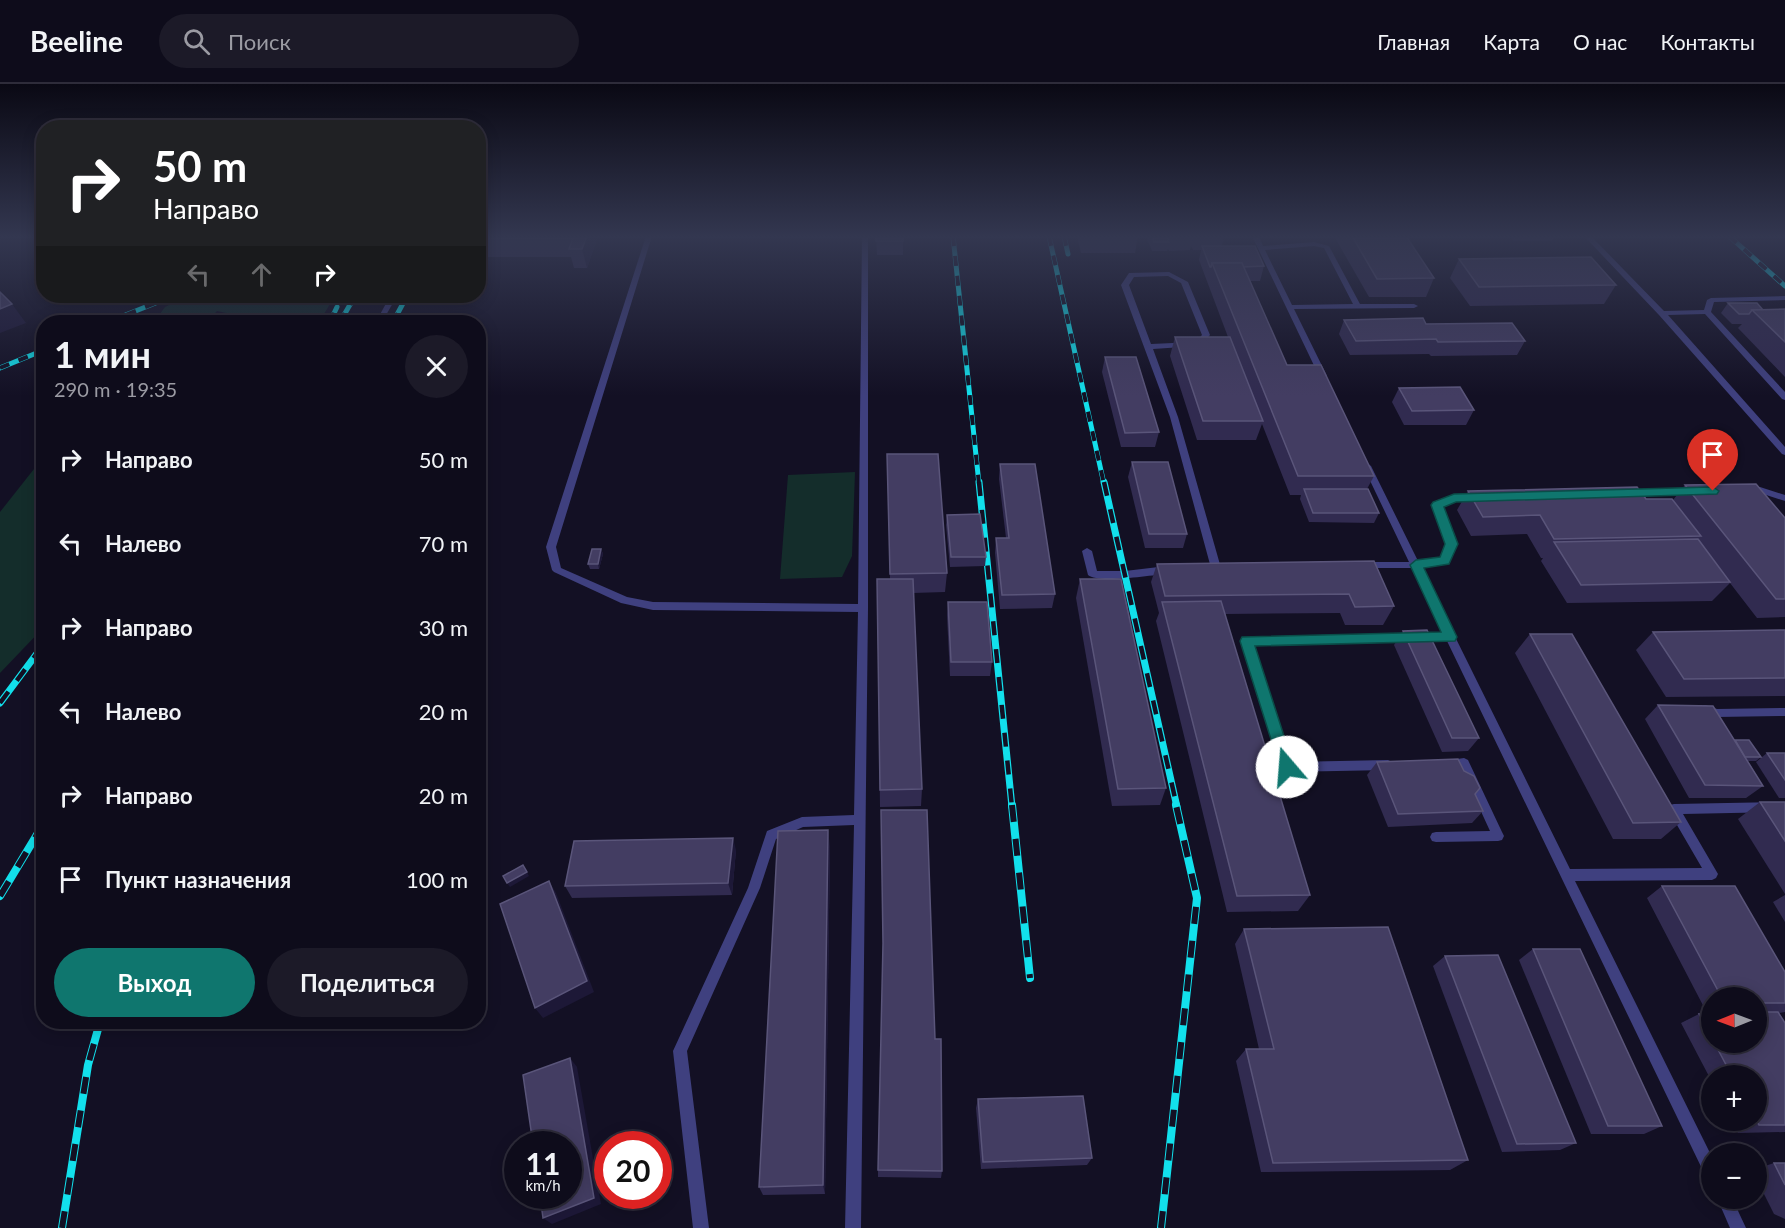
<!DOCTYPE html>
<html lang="ru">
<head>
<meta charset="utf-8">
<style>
  :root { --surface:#0e0c1b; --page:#1c1a28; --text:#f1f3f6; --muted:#9b9ba3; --line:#2e2c3a; --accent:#0f766e }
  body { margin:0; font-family:Lato,sans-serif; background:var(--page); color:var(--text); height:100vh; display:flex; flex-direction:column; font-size:22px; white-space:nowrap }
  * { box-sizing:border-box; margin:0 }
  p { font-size:20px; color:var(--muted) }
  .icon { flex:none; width:33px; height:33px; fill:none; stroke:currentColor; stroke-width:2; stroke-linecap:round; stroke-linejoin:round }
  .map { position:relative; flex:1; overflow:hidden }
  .details { position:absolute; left:36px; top:231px; width:450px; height:714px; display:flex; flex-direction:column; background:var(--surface); border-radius:24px; box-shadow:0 3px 15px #0003,0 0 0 2px var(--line) }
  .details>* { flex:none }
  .guide { position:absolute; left:36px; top:36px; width:450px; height:183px; border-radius:24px; box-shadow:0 3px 15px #0003,0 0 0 2px var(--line); background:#202124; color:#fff; overflow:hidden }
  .needle { width:39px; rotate:269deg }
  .tools { position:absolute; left:1701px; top:903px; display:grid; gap:12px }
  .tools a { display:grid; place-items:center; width:66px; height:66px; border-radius:50%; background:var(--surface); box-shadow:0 3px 15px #0003,0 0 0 2px var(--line); font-size:30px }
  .speed { position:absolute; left:504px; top:1047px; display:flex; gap:12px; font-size:30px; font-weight:700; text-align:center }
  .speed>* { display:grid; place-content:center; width:78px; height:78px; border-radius:50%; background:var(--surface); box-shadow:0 3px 15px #0003,0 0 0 2px var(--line); line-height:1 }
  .speed small { font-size:15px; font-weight:400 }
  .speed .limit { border:9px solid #d22; background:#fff; color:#111 }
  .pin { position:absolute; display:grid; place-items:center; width:51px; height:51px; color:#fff; margin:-62px -26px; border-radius:50% 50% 50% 0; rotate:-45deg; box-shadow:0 0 6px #0007 }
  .pin .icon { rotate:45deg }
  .me { position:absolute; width:66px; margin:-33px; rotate:342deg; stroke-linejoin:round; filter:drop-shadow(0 0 4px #0008) }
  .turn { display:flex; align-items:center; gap:21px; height:126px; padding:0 18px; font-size:27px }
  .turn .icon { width:78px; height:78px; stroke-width:2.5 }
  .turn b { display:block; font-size:42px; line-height:51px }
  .lanes { display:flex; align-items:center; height:57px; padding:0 18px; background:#0003; justify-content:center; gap:30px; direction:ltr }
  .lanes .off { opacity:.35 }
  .round { display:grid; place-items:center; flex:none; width:63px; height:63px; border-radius:32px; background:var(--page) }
  .head { display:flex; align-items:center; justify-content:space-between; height:102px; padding:0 18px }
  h1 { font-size:36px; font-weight:700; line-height:45px }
  .primary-button { display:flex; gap:12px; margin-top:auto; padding:12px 18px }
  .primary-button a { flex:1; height:69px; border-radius:36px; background:var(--accent); color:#fff; font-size:24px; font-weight:700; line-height:69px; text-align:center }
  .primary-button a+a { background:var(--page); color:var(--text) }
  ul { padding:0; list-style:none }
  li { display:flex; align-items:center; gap:18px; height:84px; padding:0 18px }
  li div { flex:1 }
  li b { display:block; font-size:22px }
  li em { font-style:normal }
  header { display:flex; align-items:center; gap:36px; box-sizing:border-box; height:84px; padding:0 30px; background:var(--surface); border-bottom:2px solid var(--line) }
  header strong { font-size:28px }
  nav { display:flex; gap:33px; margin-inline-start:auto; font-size:21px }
  .search { width:420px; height:54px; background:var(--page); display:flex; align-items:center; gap:15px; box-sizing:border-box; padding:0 21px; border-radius:33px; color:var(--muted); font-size:22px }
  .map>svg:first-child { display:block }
</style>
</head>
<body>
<header>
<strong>Beeline</strong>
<div class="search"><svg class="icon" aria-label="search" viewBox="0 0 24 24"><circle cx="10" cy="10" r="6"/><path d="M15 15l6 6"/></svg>Поиск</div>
<nav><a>Главная</a><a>Карта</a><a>О нас</a><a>Контакты</a></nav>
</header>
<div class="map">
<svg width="1785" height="1144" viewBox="0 0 1785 1144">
  <rect width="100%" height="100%" fill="#131024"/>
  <g fill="#142d2b">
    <path d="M188,212H335L319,238H256L255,235L217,227L206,238H154L165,223Z"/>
    <path d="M43,365V544L0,589V428L34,385Z"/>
    <path d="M855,388L852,472L842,493L780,495L788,391Z"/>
  </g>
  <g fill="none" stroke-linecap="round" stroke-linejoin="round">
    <g fill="#3f407f" fill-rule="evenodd">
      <path d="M646,152H652L556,463L561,484L627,513L653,518L858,520L862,152H868V524L861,1144H845L854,741L803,743L776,755L760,804L687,967L709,1144H693L673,967L748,804L767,747L802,733L854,731L858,528L653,526L621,519L554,488L552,486L546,463Z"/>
      <path d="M1252,152H1259L1263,162L1314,158L1329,162L1360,220H1414L1418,222L1414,224L1294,225L1327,292L1326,294H1320ZM1314,162L1324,164L1353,220L1292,221L1265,166Z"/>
      <path d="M1584,152H1591L1664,227L1704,226L1707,216L1711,214L1785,212V216L1714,218L1711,228L1785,308V316L1782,315L1705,230L1668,231L1785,363V371L1782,370L1659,231Z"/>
      <path d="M1169,188L1188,198L1210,251L1200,262H1197L1153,265L1178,333L1221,484L1216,488L1211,484L1170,333L1121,201L1129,189ZM1168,192L1181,199L1202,251L1195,258L1151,260L1129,201L1134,193Z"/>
      <path d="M390,212H397L382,238H376Z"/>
      <path d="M1367,379L1371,382L1418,477L1441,473L1447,460L1432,421L1434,419C1447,413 1469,404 1482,413L1477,416L1455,417L1442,422L1457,460L1447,478L1421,484L1570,785L1702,784L1670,729L1668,725L1670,721L1674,720L1785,718V728L1683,730L1718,790L1716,794L1712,796L1575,797L1712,1073V1097L1707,1095L1447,557L1252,561L1290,678L1388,676L1392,678L1394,681L1392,684L1388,686L1286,688L1282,686L1280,683L1241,557L1242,554L1443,549L1412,484H1363L1358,481L1363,478H1409L1363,382Z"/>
      <path d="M1747,403H1760L1785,411V417L1760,409L1744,408L1742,406Z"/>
      <path d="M1693,405L1696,406L1698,408L1696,410L1628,412L1623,409L1628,406Z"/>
      <path d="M1087,464L1092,467L1097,487H1125L1167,482L1172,486L1167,490C1151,491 1098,500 1088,491L1082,467Z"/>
      <path d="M1705,621L1717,625L1785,624V632L1717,633L1701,628L1700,625L1701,622Z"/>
      <path d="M1464,674L1468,676L1502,748L1504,752L1502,756L1498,757L1436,758L1432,757L1430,753L1432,749L1436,748L1490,747L1461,684L1444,683L1442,680L1444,677Z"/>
      <path d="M1717,1114H1732L1746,1144H1730Z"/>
    </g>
    <defs>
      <g id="rail-far2">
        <path d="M953,152L979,400"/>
        <path d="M1049,152L1104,400"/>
        <path d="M1064,152L1068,170"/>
        <path d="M1729,152L1785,202"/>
        <path d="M108,238L173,212"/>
        <path d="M330,238L337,223"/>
        <path d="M340,238L355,212"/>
        <path d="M393,238L407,212"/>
        <path d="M0,284L44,266"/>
      </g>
      <g id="rail-far1">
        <path d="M979,398L1012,723"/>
        <path d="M1104,398L1177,723"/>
        <path d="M0,619L44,560"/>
      </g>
      <g id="rail">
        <path d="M1012,721L1030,894"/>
        <path d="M0,812L44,739"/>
        <path d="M62,1144L88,981L100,938"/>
        <path d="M1161,1144L1197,814L1176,721"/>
      </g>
    </defs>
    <use href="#rail-far2" stroke="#12e0ec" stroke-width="5"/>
    <use href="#rail-far1" stroke="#12e0ec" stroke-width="7"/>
    <use href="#rail" stroke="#12e0ec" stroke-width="8"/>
    <use href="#rail-far2" stroke="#131024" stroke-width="4" stroke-dasharray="10" stroke-linecap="butt"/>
    <use href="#rail-far1" stroke="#131024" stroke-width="4.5" stroke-dasharray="14" stroke-linecap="butt"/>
    <use href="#rail" stroke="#131024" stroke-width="6" stroke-dasharray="17" stroke-linecap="butt"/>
  </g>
  <g fill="#312b50" fill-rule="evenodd">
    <path d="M478,152H598L587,184H574L571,173H478Z"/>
    <path d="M876,152H903V171H877Z"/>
    <path d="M1077,152H1138L1135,169H1081Z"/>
    <path d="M1146,152H1224L1222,162L1264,182L1260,197H1250L1287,281L1374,392L1367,405L1379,429L1374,439L1309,438L1300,415L1301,411H1290L1262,340L1256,356H1197L1170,272L1175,253H1228L1199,176L1201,166H1193L1191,162L1190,166L1169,167L1168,165L1167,167H1152Z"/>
    <path d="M1334,152H1406L1434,194L1426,213H1369Z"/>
    <path d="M1509,152H1555L1552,157H1513Z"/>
    <path d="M1459,175L1616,201L1604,220L1470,222L1450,194Z"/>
    <path d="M1728,219L1763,226L1785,225V293L1738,244L1742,240H1732L1721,229Z"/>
    <path d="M1344,236L1426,240L1525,257L1517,271L1431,272L1429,270L1350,271L1339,250Z"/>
    <path d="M1105,273L1159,348L1155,363H1121L1102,288Z"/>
    <path d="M1399,304L1474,326L1466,341H1404L1392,318Z"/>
    <path d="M887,370L947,489L945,508L913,509L922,705L921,722L880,723L877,495H890Z"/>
    <path d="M1132,378L1187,450L1183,464H1145L1128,393Z"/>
    <path d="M1000,380L1055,510L1052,524L1000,525L995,469L996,454H1006L999,395Z"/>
    <path d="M1685,401L1785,434V533L1757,534L1730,499L1712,517L1567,519L1541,477L1543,474H1541L1527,450L1471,452L1457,426L1468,407L1673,416Z"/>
    <path d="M947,431L986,473L985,482L950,483L946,441Z"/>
    <path d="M601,465L603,470L599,485H590L588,480Z"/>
    <path d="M1374,477L1394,522L1383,541H1345L1340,529L1225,530L1310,811L1298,827L1227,828L1156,537L1159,529L1151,498L1157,480Z"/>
    <path d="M1080,495L1166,704L1160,721L1112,722L1076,514Z"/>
    <path d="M948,518L992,578L990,592H950L947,532Z"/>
    <path d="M1785,546V612L1666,613L1636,566L1653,548Z"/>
    <path d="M1403,547L1479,654L1468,667L1442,668L1394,561Z"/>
    <path d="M1530,550L1681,738L1661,755H1613L1515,569Z"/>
    <path d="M1658,621L1761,673L1756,677H1748L1763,702L1746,714H1689L1645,635Z"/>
    <path d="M1767,669H1785V714H1779L1756,678Z"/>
    <path d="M1377,678L1483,727L1472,739L1388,743L1367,691Z"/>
    <path d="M1760,718H1785V810L1738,735Z"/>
    <path d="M830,762L825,1110L763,1111L759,1103Z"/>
    <path d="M736,766L732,811L572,814L565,802Z"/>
    <path d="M1662,802L1785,888V928L1779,929L1785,939V1048L1738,1049L1731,1036H1756V992H1712V998L1681,939L1699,930L1707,929L1647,814ZM1712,914H1756V958H1712Z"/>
    <path d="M1785,811V838L1773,818Z"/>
    <path d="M1244,845L1468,1076L1450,1086L1261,1088L1236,977L1246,965H1259L1235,860Z"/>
    <path d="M1533,865L1662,1042L1644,1050H1591L1519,876Z"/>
    <path d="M1445,872L1576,1059L1560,1066L1502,1068L1433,882Z"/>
    <path d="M935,955L942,1087L941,1094L878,1093V1086Z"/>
    <path d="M978,1015L1092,1074L1087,1081L981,1085L976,1024Z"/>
    <path d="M1774,1079H1785V1135L1774,1130L1756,1094V1085Z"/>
  </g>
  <g fill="#1d1837">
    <path d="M587,152H598L587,184L582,165Z"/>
    <path d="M12,220L26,239L0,249V225Z"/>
    <path d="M601,465L603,470L599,485L598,480Z"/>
    <path d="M828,746L830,762L825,1110L823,1101Z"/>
    <path d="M733,754L736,766L732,811L728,799Z"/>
    <path d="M523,781L529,792L510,803L507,799Z"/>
    <path d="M549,797L556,809L594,908L543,934L535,924Z"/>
    <path d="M570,974L577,983L601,1120L552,1140L543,1134Z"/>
  </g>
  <g fill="#433d62" stroke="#5a557a" stroke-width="1.5">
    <path d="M478,152H587L582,165H569L573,154L478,155Z"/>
    <rect x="876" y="152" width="27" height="5"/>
    <path d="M1152,152H1167L1169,158H1154Z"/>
    <path d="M1352,152H1406L1434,194L1377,195Z"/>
    <path d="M1202,162H1255L1264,182L1243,183L1242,179H1212L1211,183H1210Z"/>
    <path d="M1591,173L1616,201L1479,203L1459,175Z"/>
    <path d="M1212,179H1242L1287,281H1321L1374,392H1298Z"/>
    <path d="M0,208L12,220L0,225Z"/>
    <path d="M1728,219H1757L1763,226H1752L1749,230H1739Z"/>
    <path d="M1785,225V258L1752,226Z"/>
    <path d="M1423,234L1426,240L1512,239L1525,257L1438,258L1436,255L1356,257L1344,236Z"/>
    <path d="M1175,253H1230L1263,337H1203Z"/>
    <path d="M1105,273H1136L1159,348L1125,349Z"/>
    <path d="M1460,303L1474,326L1412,327L1399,304Z"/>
    <path d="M887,370H938L947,489L890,490Z"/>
    <path d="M1132,378H1168L1187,450H1149Z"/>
    <path d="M1000,380H1035L1055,510L1002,511L996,454H1009Z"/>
    <path d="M1756,400L1785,434V515H1776L1685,401Z"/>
    <path d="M1637,403L1646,415H1672L1701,452L1554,455L1540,431L1483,433L1468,407Z"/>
    <path d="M1304,405H1368L1379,429H1313Z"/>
    <path d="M980,430L986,473H951L947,431Z"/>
    <path d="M1698,455L1730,498L1581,501L1554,458Z"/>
    <path d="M592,465H601L598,480H588Z"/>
    <path d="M1374,477L1394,522L1355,523L1349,510L1165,512L1157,480Z"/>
    <path d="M877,495H913L922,705L880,706Z"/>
    <path d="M1080,495H1121L1166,704L1118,705Z"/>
    <path d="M1221,517L1310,811L1237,812L1162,518Z"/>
    <path d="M948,518H987L992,578H951Z"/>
    <path d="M1427,546L1479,654H1452L1403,547Z"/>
    <path d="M1785,546V594L1684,595L1653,548Z"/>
    <path d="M1530,550H1572L1681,738L1633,739Z"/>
    <path d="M1658,621L1713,622L1763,702L1705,701Z"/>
    <path d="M1735,656H1749L1761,673H1745Z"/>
    <path d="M1767,669H1785V696Z"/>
    <path d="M1458,675L1464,687L1474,692L1480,704L1475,710L1483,727L1398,730L1377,678Z"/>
    <path d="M1760,718H1785V757Z"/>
    <path d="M881,726H927L935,955H941L942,1087L878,1086L883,859Z"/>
    <path d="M828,746L823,1101L759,1103L778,747Z"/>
    <path d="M733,754L728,799L565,802L574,757Z"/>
    <path d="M523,781L527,788L507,799L503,792Z"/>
    <path d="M549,797L587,897L535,924L500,820Z"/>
    <path d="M1662,802H1735L1785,888V919H1756V914H1722Z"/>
    <path d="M1388,843L1468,1076L1273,1079L1246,965H1274L1244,845Z"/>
    <path d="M1533,865H1580L1662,1042H1608Z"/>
    <path d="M1498,871L1576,1059L1517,1060L1445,872Z"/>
    <path d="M1756,928H1778L1785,939V1041H1759L1756,1036V992H1732L1714,958H1756Z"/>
    <path d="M1712,929V953L1699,930Z"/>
    <path d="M570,974L594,1114L543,1134L540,1112H568V1060H533L523,991Z"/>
    <path d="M1083,1012L1092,1074L983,1078L978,1015Z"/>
    <path d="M1774,1079H1785V1101Z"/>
  </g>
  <linearGradient id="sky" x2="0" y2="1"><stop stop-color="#0a0914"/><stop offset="0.49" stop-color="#333750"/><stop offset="1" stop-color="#333750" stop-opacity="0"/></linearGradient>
  <rect width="1785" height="312" fill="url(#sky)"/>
  <path fill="#0f766e" stroke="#0a4d48" stroke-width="1.5" d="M1713,403L1719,407L1717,410L1456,418L1444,423L1458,460L1449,480L1424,484L1457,553L1455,557L1255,562L1294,683L1292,687L1287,689L1281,687L1240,557L1242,553L1441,548L1410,481L1416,476L1440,473L1445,460L1431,421L1433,418L1454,410Z"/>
</svg>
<div class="tools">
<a><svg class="needle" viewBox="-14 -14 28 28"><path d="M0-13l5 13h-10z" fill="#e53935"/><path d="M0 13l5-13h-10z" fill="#9b9ba3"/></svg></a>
<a>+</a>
<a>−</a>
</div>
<div class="speed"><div>11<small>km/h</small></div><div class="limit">20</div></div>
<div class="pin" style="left:1713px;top:407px;background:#d93025"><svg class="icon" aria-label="arrive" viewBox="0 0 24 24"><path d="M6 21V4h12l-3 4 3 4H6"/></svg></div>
<svg class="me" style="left:1287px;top:683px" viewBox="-20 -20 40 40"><circle r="19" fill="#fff"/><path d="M0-13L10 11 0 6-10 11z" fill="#0f766e"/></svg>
<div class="guide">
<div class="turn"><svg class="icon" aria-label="right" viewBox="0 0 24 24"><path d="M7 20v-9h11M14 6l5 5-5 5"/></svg><div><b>50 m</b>Направо</div></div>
<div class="lanes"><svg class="icon off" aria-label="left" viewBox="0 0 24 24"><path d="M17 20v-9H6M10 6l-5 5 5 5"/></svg><svg class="icon off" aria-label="ahead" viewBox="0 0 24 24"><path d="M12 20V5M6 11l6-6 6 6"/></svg><svg class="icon" aria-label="right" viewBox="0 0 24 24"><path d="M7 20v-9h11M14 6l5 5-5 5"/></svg></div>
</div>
<section class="details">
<div class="head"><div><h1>1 мин</h1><p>290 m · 19:35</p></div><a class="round"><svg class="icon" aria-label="close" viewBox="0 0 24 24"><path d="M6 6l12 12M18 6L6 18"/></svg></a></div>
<ul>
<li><svg class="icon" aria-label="right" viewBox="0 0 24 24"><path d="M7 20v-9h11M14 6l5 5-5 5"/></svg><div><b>Направо</b></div><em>50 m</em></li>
<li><svg class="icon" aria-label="left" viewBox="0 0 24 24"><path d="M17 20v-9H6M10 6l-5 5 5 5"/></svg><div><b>Налево</b></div><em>70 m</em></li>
<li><svg class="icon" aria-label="right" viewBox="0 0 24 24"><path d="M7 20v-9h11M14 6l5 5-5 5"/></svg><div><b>Направо</b></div><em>30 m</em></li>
<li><svg class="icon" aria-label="left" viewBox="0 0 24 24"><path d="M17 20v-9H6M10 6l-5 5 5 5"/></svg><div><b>Налево</b></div><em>20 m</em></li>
<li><svg class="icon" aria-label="right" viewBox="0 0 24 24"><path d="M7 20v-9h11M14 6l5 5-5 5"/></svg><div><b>Направо</b></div><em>20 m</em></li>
<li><svg class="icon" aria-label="arrive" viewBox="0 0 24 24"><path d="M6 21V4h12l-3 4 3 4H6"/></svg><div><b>Пункт назначения</b></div><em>100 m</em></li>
</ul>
<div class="primary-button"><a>Выход</a><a>Поделиться</a></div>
</section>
</div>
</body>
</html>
